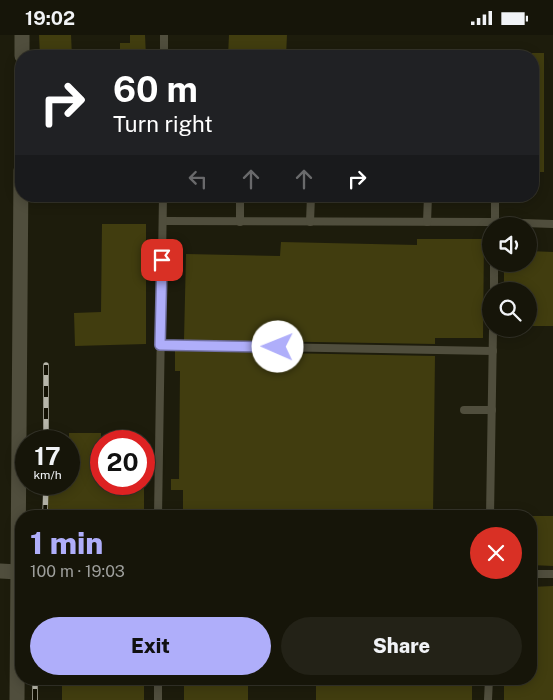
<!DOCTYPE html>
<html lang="en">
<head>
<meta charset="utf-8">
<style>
  :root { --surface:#161509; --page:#232217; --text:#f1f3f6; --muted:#9e9f9c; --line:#35342a; --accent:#afaefa }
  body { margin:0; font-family:"Public Sans",sans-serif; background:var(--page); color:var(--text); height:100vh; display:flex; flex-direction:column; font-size:19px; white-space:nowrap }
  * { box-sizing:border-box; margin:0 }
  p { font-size:16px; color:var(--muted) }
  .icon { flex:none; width:28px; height:28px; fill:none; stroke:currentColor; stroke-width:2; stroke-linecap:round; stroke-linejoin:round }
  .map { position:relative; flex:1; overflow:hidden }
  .drawer { position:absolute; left:15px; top:475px; width:522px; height:175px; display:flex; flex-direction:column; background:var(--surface); border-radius:20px; box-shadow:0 2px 12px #0003,0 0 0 1px var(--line) }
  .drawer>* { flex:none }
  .top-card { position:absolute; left:15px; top:15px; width:524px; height:152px; border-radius:20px; box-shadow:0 2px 12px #0003,0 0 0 1px var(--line); background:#202124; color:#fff; overflow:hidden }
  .fabs { position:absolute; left:482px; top:182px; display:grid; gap:10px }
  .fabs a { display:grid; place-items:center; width:55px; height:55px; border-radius:50%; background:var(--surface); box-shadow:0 2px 12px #0003,0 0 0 1px var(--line); font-size:25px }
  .speed { position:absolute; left:15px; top:395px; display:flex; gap:10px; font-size:25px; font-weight:700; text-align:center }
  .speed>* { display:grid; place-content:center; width:65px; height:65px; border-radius:50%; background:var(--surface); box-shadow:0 2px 12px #0003,0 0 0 1px var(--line); line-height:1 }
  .speed small { font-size:12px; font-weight:400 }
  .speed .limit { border:8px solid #d22; background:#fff; color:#111 }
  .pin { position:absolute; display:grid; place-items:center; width:42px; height:42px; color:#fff; margin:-21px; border-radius:10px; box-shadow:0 2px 8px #0006 }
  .me { position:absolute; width:55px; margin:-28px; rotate:271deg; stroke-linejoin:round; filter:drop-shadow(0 0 4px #0008) }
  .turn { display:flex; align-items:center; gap:18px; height:105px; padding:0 15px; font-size:22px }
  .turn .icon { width:65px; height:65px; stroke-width:2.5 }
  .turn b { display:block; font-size:35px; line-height:42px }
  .lanes { display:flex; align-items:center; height:48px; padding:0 15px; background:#0003; justify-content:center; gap:25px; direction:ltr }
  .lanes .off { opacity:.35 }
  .round { display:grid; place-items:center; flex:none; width:52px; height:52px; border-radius:26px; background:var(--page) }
  .headline { display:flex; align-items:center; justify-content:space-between; height:85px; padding:0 15px }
  h1 { font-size:30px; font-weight:800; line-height:38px; color:var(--accent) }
  .action { display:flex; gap:10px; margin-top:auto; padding:10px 15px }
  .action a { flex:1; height:58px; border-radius:30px; background:var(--accent); color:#111; font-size:20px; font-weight:800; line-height:58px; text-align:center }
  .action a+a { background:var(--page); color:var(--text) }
  .status { display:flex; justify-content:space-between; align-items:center; height:35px; padding:0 25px; background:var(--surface); direction:ltr }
  .status svg { height:14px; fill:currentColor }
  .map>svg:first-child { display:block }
</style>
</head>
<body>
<div class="status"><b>19:02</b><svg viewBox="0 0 49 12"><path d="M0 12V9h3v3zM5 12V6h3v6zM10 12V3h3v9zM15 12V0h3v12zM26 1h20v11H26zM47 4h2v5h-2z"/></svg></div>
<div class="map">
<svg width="553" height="665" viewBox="0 0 553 665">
  <rect width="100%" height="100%" fill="#1d1c0c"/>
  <g fill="#413d0f">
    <path d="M39,0H71L72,21H40Z"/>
    <path d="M130,0H145L146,21H120V8H130Z"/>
    <path d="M229,0H287L286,21H228Z"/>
    <rect x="532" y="18" width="12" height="119"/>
    <path d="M102,189H146V309L75,311L74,278L101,277Z"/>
    <path d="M417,204H484L483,303H435V309L184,305L186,219L280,221L281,207L417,210Z"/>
    <path d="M529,216L553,217V291H529V256H504V229H529Z"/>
    <path d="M175,316L435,321L433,481H183V455H171V444H179L180,336H175Z"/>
    <path d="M69,398H101V449H144V481H48V449H69Z"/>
    <path d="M531,481H553V531L531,530Z"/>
    <path d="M553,551V665H504V644H531V552Z"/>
    <rect x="62" y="644" width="82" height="21"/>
    <rect x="316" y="644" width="156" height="21"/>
    <rect x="184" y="645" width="64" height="20"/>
  </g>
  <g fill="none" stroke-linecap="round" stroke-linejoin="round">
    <g stroke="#504e3d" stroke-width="8">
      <path d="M164,21V0"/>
      <path d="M495,161V191"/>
      <path d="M163,186L495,187L553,189"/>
      <path d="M240,187V161"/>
      <path d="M310,187L311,161"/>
      <path d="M427,187L428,161"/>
      <path d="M494,256V229"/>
      <path d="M160,310L493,316"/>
      <path d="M464,375H492"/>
      <path d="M158,481L163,161"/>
      <path d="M490,481L493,294"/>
      <path d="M531,539H553"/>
      <path d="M158,665V644"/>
      <path d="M488,665L489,644"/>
    </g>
    <g stroke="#504e3d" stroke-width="15">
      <path d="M22,21V0"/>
      <path d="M0,536L18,537"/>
      <path d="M17,665L21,135"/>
    </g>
    <defs>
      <g id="rail">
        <path d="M46,406V330"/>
        <path d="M45,481L46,449"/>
        <path d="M35,665V644"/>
      </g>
    </defs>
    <use href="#rail" stroke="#b8b7ab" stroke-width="5.5"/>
    <use href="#rail" stroke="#141204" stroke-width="4" stroke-dasharray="11" stroke-linecap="butt"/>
  </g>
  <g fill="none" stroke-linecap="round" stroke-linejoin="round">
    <defs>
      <path id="route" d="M162,225L160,310L278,312"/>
    </defs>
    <use href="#route" stroke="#7271a2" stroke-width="12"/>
    <use href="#route" stroke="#afaefa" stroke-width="9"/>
  </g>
</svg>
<div class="fabs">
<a><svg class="icon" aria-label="sound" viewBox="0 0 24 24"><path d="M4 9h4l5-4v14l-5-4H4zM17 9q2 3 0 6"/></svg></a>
<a><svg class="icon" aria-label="search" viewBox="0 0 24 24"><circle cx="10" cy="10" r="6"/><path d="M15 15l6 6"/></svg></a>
</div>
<div class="speed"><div>17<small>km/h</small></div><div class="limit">20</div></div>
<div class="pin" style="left:162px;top:225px;background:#d93025"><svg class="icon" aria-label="arrive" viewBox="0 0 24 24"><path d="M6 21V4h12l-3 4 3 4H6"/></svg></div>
<svg class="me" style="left:278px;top:312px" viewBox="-20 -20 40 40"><circle r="19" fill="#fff"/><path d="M0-13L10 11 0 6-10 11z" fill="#afaefa"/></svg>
<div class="top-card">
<div class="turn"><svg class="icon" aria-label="right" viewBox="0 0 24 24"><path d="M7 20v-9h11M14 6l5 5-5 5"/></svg><div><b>60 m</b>Turn right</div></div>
<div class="lanes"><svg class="icon off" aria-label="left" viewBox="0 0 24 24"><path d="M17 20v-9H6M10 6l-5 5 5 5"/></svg><svg class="icon off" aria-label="ahead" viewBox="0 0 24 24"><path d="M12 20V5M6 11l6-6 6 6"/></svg><svg class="icon off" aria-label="ahead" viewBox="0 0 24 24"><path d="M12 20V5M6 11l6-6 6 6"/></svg><svg class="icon" aria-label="right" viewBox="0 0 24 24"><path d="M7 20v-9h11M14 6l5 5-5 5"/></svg></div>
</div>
<section class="drawer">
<div class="headline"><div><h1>1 min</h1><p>100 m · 19:03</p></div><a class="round" style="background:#d93025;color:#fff"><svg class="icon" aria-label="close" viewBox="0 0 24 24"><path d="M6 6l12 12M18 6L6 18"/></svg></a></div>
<div class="action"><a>Exit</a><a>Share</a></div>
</section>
</div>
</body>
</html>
